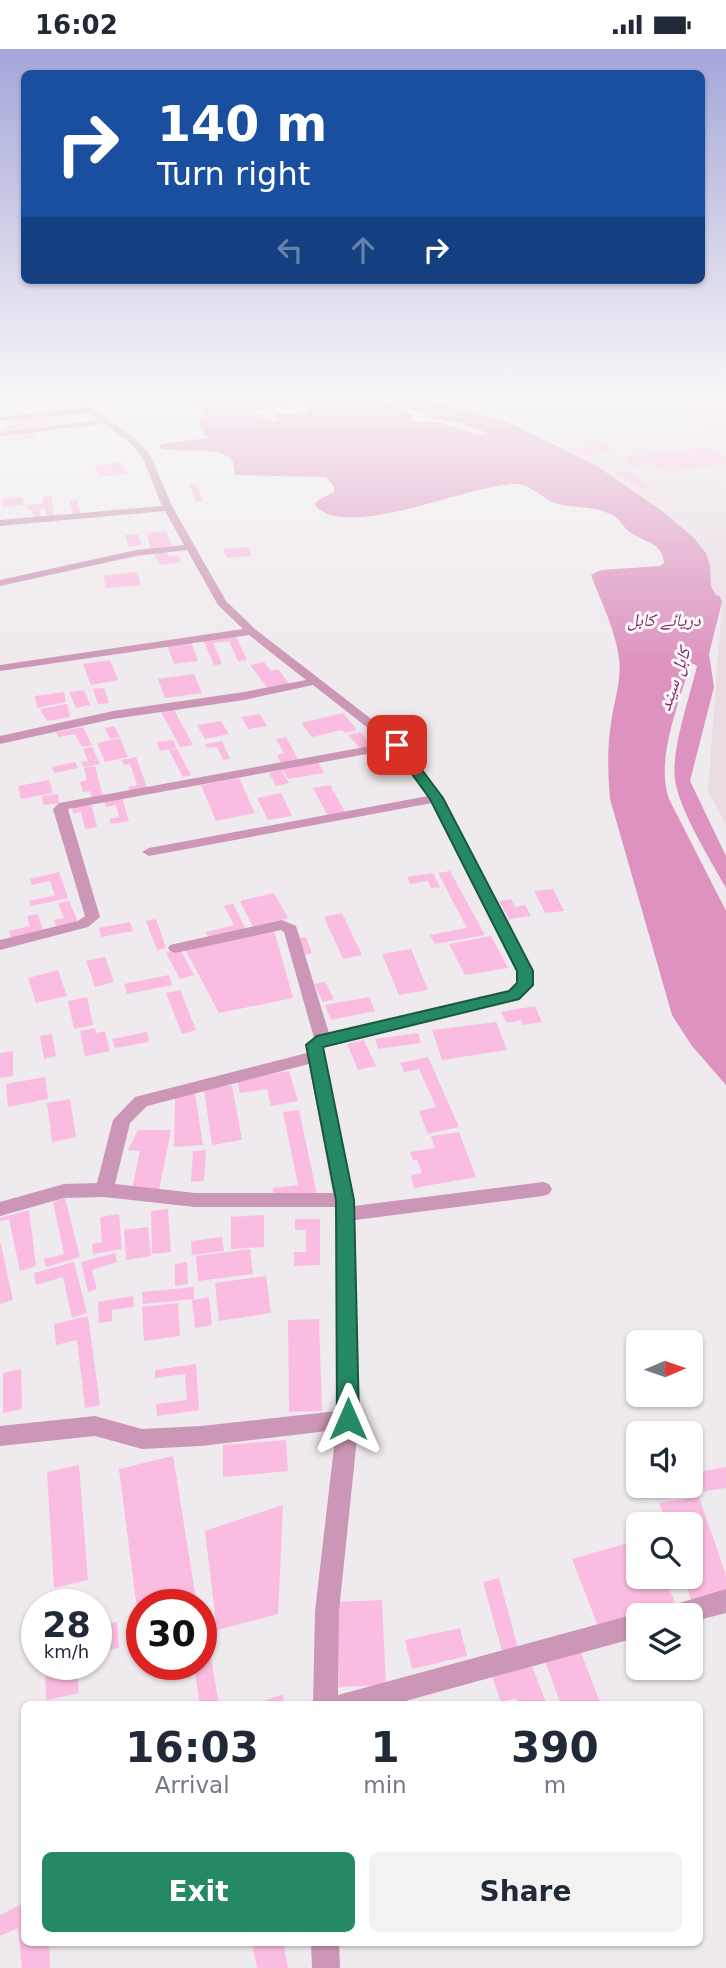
<!DOCTYPE html>
<html lang="en">
<head>
<meta charset="utf-8">
<style>
  :root { --surface:#fff; --page:#f2f2f3; --text:#1f2937; --muted:#747a83; --accent:#258963 }
  body { margin:0; font-family:"DejaVu Sans","Noto Naskh Arabic",sans-serif; background:var(--page); color:var(--text); height:100vh; display:flex; flex-direction:column; font-size:26px; white-space:nowrap }
  * { box-sizing:border-box; margin:0 }
  p { font-size:23px; color:var(--muted) }
  .icon { flex:none; width:38px; height:38px; fill:none; stroke:currentColor; stroke-width:2; stroke-linecap:round; stroke-linejoin:round }
  .map { position:relative; flex:1; overflow:hidden }
  .panel { position:absolute; left:21px; top:1652px; width:682px; height:245px; display:flex; flex-direction:column; background:var(--surface); border-radius:10px; box-shadow:0 2px 5px #0004 }
  .panel>* { flex:none }
  .top-card { position:absolute; left:21px; top:21px; width:684px; height:214px; border-radius:10px; box-shadow:0 2px 5px #0004; background:#1a4fa0; color:#fff; overflow:hidden }
  .needle { width:46px; rotate:88deg }
  .tools { position:absolute; left:626px; top:1281px; display:grid; gap:14px }
  .tools a { display:grid; place-items:center; width:77px; height:77px; border-radius:10px; background:var(--surface); box-shadow:0 2px 5px #0004; font-size:35px }
  .speed { position:absolute; left:21px; top:1540px; display:flex; gap:14px; font-size:35px; font-weight:700; text-align:center }
  .speed>* { display:grid; place-content:center; width:91px; height:91px; border-radius:50%; background:var(--surface); box-shadow:0 2px 5px #0004; line-height:1 }
  .speed small { font-size:18px; font-weight:400 }
  .speed .limit { border:10px solid #d22; background:#fff; color:#111 }
  .pin { position:absolute; display:grid; place-items:center; width:60px; height:60px; color:#fff; margin:-30px; border-radius:14px; box-shadow:0 4px 10px #0006 }
  .me { position:absolute; width:77px; margin:-38px; rotate:0deg; stroke-linejoin:round; filter:drop-shadow(0 0 5px #0008) }
  .turn { display:flex; align-items:center; gap:24px; height:147px; padding:0 21px; font-size:32px }
  .turn .icon { width:91px; height:91px; stroke-width:2.5 }
  .turn b { display:block; font-size:49px; line-height:60px }
  .lanes { display:flex; align-items:center; height:66px; padding:0 21px; background:#0003; justify-content:center; gap:35px; direction:ltr }
  .lanes .off { opacity:.35 }
  .eta { display:flex; justify-content:space-evenly; align-items:center; height:119px; text-align:center }
  .eta b { font-size:42px; font-weight:800; line-height:49px }
  .cta { display:flex; gap:14px; margin-top:auto; padding:14px 21px }
  .cta a { flex:1; height:80px; border-radius:10px; background:var(--accent); color:#fff; font-size:28px; font-weight:800; line-height:80px; text-align:center }
  .cta a+a { background:var(--page); color:var(--text) }
  .status { display:flex; justify-content:space-between; align-items:center; height:49px; padding:0 35px; background:var(--surface); direction:ltr }
  .status svg { height:19px; fill:currentColor }
  .map>svg:first-child { display:block }
</style>
</head>
<body>
<div class="status"><b>16:02</b><svg viewBox="0 0 49 12"><path d="M0 12V9h3v3zM5 12V6h3v6zM10 12V3h3v9zM15 12V0h3v12zM26 1h20v11H26zM47 4h2v5h-2z"/></svg></div>
<div class="map">
<svg width="726" height="1919" viewBox="0 0 726 1919">
  <rect width="100%" height="100%" fill="#efeaed"/>
  <path fill="#e9dce3" d="M436,349H726V776L708,742L722,553L720,547L716,546L711,537L710,516L693,488L662,462L597,417L479,353L454,356Z"/>
  <path fill="#dd92bf" fill-rule="evenodd" d="M182,349H419L506,372L597,417L662,462L693,488L706,504L710,516L711,537L716,546L720,547L722,553L709,605L714,638L690,732L726,807V839C711,812 678,759 675,730C671,701 690,647 697,617L694,615L690,616C679,654 655,712 669,750L726,862V1036L692,997L672,966L610,750C608,725 607,699 611,674C614,652 622,631 619,609C615,579 601,553 591,526L601,521L660,517L664,514C663,494 645,493 631,484C623,479 621,470 612,466C593,456 574,460 555,454C541,449 532,436 517,435C474,433 344,494 315,456L317,452L334,443V438L326,428L235,426L233,412C216,393 180,407 158,398L162,395L207,389L199,378L204,359ZM391,351L431,369L457,373L488,384L478,386L440,373H408L414,367L385,352ZM297,352L303,353L309,362L293,365L275,364L278,372C270,376 261,368 254,363Z"/>
  <g fill="#fbbce1">
    <path d="M726,358V363L701,366L694,362Z"/>
    <path d="M47,367L48,373L53,372L54,377L33,379L32,374H25L26,381L6,383L5,377L13,376V369Z"/>
    <path d="M708,369L725,379L712,381L695,371Z"/>
    <path d="M32,383L35,389L11,392L8,385Z"/>
    <path d="M592,391L600,393L615,399L587,408L572,401L591,396L585,393Z"/>
    <path d="M709,398L726,409V414L664,423L653,415L633,417L622,408Z"/>
    <path d="M122,413L128,425L100,428L94,417Z"/>
    <path d="M627,422L649,438L640,439L615,424Z"/>
    <path d="M196,435L203,452L196,453L189,436Z"/>
    <path d="M51,447L54,468L47,469L46,460H39L41,469L34,470L32,461H28L27,456L43,455V448Z"/>
    <path d="M22,448L24,456L3,458L2,450Z"/>
    <path d="M69,451H77L81,465L73,466Z"/>
    <path d="M166,482L172,497L150,499L147,484Z"/>
    <path d="M138,485L142,496L129,498L125,486Z"/>
    <path d="M248,498L252,507L227,509L223,500Z"/>
    <path d="M167,503L169,507L178,506L182,513L160,516L154,505Z"/>
    <path d="M137,523L141,536L106,539L103,527Z"/>
    <path d="M236,587L247,611L238,612L229,592L213,594L222,615L214,616L203,591Z"/>
    <path d="M191,593L198,612L174,615L167,596Z"/>
    <path d="M110,611L118,631L91,636L83,615Z"/>
    <path d="M264,613L271,622L278,620L290,636L268,640L250,616Z"/>
    <path d="M194,625L202,644L165,649L158,630Z"/>
    <path d="M104,639L109,654L98,655L93,640Z"/>
    <path d="M84,641L90,656L76,659L69,643Z"/>
    <path d="M64,643L66,653L37,659L35,647Z"/>
    <path d="M67,655L70,668L47,672L40,660Z"/>
    <path d="M173,659L193,696L180,698L160,661Z"/>
    <path d="M343,664L357,681L345,684L342,681L312,688L301,674Z"/>
    <path d="M260,665L267,677L248,680L241,668Z"/>
    <path d="M221,672L229,685L205,690L197,676Z"/>
    <path d="M114,677L120,688L110,690L105,679Z"/>
    <path d="M83,678L92,696L82,698L75,685L58,688L56,683Z"/>
    <path d="M360,683L372,697L361,700L348,686Z"/>
    <path d="M286,688L299,712L282,716L277,706L284,704L276,690Z"/>
    <path d="M120,689L128,708L105,713L97,694Z"/>
    <path d="M173,691L176,699L160,702L157,693Z"/>
    <path d="M222,692L230,710L223,711L217,698L207,699L205,695Z"/>
    <path d="M92,698L100,715L84,718L81,713L88,712L83,700Z"/>
    <path d="M177,700L191,726L183,728L169,701Z"/>
    <path d="M136,708L148,741L130,744L128,738L137,736L130,715L124,716L122,711Z"/>
    <path d="M75,713L78,719L54,724L52,718Z"/>
    <path d="M318,713L324,724L288,730L282,720Z"/>
    <path d="M95,717L103,748L92,750L90,742L83,743L80,733L87,731L84,719Z"/>
    <path d="M281,721L289,734L276,737L269,724Z"/>
    <path d="M239,729L255,764L216,772L201,736Z"/>
    <path d="M49,731L53,744L21,750L18,737Z"/>
    <path d="M330,736L345,763L328,767L313,739Z"/>
    <path d="M281,744L292,767L268,771L257,749Z"/>
    <path d="M58,745L59,754L43,756L42,747Z"/>
    <path d="M122,749L129,772L111,775L109,770L119,768L116,756L106,758L104,752Z"/>
    <path d="M91,755L97,778L85,780L81,763L73,764L72,758Z"/>
    <path d="M450,822L485,886L435,895L430,886L467,879L438,824Z"/>
    <path d="M59,823L68,849L31,857L29,852L55,846L50,832L32,836L30,830Z"/>
    <path d="M433,824L440,838L431,839L428,832L410,835L407,828Z"/>
    <path d="M553,840L564,862L545,864L534,842Z"/>
    <path d="M274,844L288,869L253,878L240,852Z"/>
    <path d="M511,850L515,858L525,856L531,867L509,870L499,852Z"/>
    <path d="M69,852L78,873L57,878L54,871L64,869L58,854Z"/>
    <path d="M233,854L246,881L209,890L206,883L234,876L224,857Z"/>
    <path d="M342,864L362,906L343,910L324,868Z"/>
    <path d="M38,865L43,882L11,889L9,882L30,877L27,867Z"/>
    <path d="M156,870L166,899L157,901L146,872Z"/>
    <path d="M130,873L133,882L101,888L99,879Z"/>
    <path d="M274,881L293,949L219,964L185,900Z"/>
    <path d="M491,887L508,919L465,926L449,895Z"/>
    <path d="M306,888L312,904L302,906L296,890Z"/>
    <path d="M180,900L194,926L180,930L166,904Z"/>
    <path d="M411,900L428,941L399,946L382,905Z"/>
    <path d="M105,908L114,933L95,938L86,912Z"/>
    <path d="M58,921L67,947L36,954L28,929Z"/>
    <path d="M169,926L172,936L127,945L124,935Z"/>
    <path d="M325,933L334,950L323,953L314,935Z"/>
    <path d="M180,941L196,981L182,985L166,944Z"/>
    <path d="M87,948L93,976L74,980L68,952Z"/>
    <path d="M369,948L375,962L331,971L325,956Z"/>
    <path d="M535,957L542,973L523,976L521,971L507,974L501,963Z"/>
    <path d="M496,973L507,1001L442,1011L432,981Z"/>
    <path d="M95,979L96,984L105,982L110,1002L85,1007L80,982Z"/>
    <path d="M147,983L149,993L115,999L112,990Z"/>
    <path d="M418,984L421,994L378,1000L375,990Z"/>
    <path d="M52,985L56,1007L44,1010L40,987Z"/>
    <path d="M364,991L376,1017L358,1021L347,995Z"/>
    <path d="M13,1002V1027L0,1029V1004Z"/>
    <path d="M428,1008L459,1078L428,1085L419,1062L436,1058L419,1020L404,1023L400,1014Z"/>
    <path d="M289,1022L298,1052L271,1057L267,1040L240,1044L237,1031Z"/>
    <path d="M45,1028L48,1050L8,1058L6,1035Z"/>
    <path d="M232,1036L242,1091L212,1096L204,1040Z"/>
    <path d="M195,1044L203,1096L174,1098L175,1048Z"/>
    <path d="M70,1050L76,1088L52,1093L47,1054Z"/>
    <path d="M299,1061L317,1146L274,1148L273,1139L298,1136L283,1063Z"/>
    <path d="M138,1081H171L159,1141L132,1140L140,1102L128,1101Z"/>
    <path d="M459,1083L476,1128L414,1139L411,1126L422,1124L417,1111H413L410,1103L435,1099L431,1087Z"/>
    <path d="M206,1101L204,1132L191,1133L193,1102Z"/>
    <path d="M65,1149L80,1208L46,1218L44,1210L64,1205L53,1153Z"/>
    <path d="M168,1160L171,1203L152,1205L151,1162Z"/>
    <path d="M29,1161L36,1217L20,1222L9,1170L0,1172V1169Z"/>
    <path d="M119,1165L122,1200L93,1205L92,1195L102,1193L100,1168Z"/>
    <path d="M264,1166V1198L231,1200V1168Z"/>
    <path d="M295,1170H320V1216L294,1217V1203H306V1181H295Z"/>
    <path d="M148,1178L151,1207L126,1211L124,1181Z"/>
    <path d="M222,1188L224,1202L192,1206L191,1192Z"/>
    <path d="M1,1195L13,1251L0,1255V1196Z"/>
    <path d="M250,1200L253,1225L198,1232L196,1207Z"/>
    <path d="M115,1204L117,1213L92,1221L97,1240L88,1243L81,1213Z"/>
    <path d="M74,1213L87,1264L72,1269L63,1228L36,1236L34,1224Z"/>
    <path d="M187,1213L188,1235L175,1237V1215Z"/>
    <path d="M266,1227L271,1264L219,1272L215,1234Z"/>
    <path d="M194,1238V1250L143,1255L142,1243Z"/>
    <path d="M133,1247L134,1258L112,1261V1272L99,1274L98,1253Z"/>
    <path d="M209,1248L212,1276L195,1279L192,1251Z"/>
    <path d="M178,1254L180,1287L144,1292L142,1258Z"/>
    <path d="M88,1267L100,1356L85,1359L77,1291L56,1296L54,1275Z"/>
    <path d="M319,1270L322,1362L289,1363L288,1271Z"/>
    <path d="M196,1315L199,1361L157,1367L156,1355L187,1351L185,1325L155,1329V1321Z"/>
    <path d="M21,1320L22,1360L3,1364V1324Z"/>
    <path d="M286,1391L288,1422L223,1428V1396Z"/>
    <path d="M173,1407L197,1556H142L140,1583L119,1420Z"/>
    <path d="M79,1416L88,1531L54,1539L47,1423Z"/>
    <path d="M726,1418V1439L700,1443L694,1424Z"/>
    <path d="M641,1437H692L693,1440L646,1450Z"/>
    <path d="M699,1448L726,1526V1545L691,1551L684,1528H691V1475H667L659,1454Z"/>
    <path d="M283,1456L278,1565L217,1581L205,1482Z"/>
    <path d="M639,1491V1528H664L676,1555L598,1577L572,1510Z"/>
    <path d="M499,1529L518,1599L502,1602L483,1533Z"/>
    <path d="M382,1551L386,1636L339,1638L337,1553Z"/>
    <path d="M117,1573L119,1599L96,1604V1578Z"/>
    <path d="M460,1579L467,1607L412,1620L405,1591Z"/>
    <path d="M580,1601L601,1656H561L545,1612Z"/>
    <path d="M210,1602L219,1656H200L195,1623L167,1631L165,1615H201V1605Z"/>
    <path d="M530,1612L547,1656H519L516,1649L501,1653L491,1624Z"/>
    <path d="M45,1615H77L79,1644L46,1651Z"/>
    <path d="M283,1645L284,1656H256V1655Z"/>
    <path d="M24,1854V1894H49L50,1919H22L18,1879L0,1887V1866Z"/>
    <path d="M252,1894H283L288,1919H257Z"/>
  </g>
  <g fill="none" stroke-linecap="round" stroke-linejoin="round">
    <g fill="#cc97b6" fill-rule="evenodd">
      <path d="M71,349H80L138,392L150,406L173,459L226,552L255,580L401,693L443,749L533,922V936L520,950L323,998L354,1157L543,1133L549,1135L552,1140L549,1145L543,1147L355,1171L359,1370L339,1562L338,1646L639,1564L644,1566H639V1588L391,1656H313L315,1562L336,1381L201,1397L142,1400L95,1387L0,1397V1377L95,1367L142,1380L201,1377L337,1362L336,1158H195L104,1148L64,1149L0,1167V1153L64,1135L97,1134L113,1071L135,1048L307,1004L306,996L314,989L284,883L281,881L175,904L170,902L168,899L170,896L282,871L296,877L329,984L509,942L517,934V922L432,754L149,807L142,803L149,799L428,747L394,700L68,760L100,868L88,878L0,901V891L78,872L85,867L53,760L59,754L387,694L313,636L244,651L113,670L0,695V687L113,662L244,643L306,631L249,586L0,622V616L243,580L218,556L187,501L136,507L0,537V531L136,501L184,496L165,462L0,477V471L162,457L143,409L132,396L105,375L0,387V383L99,371L89,364L0,372V368L84,359ZM309,1015L333,1144H195L115,1135L130,1074L147,1057Z"/>
      <path d="M726,1540V1564L691,1573V1566H662L666,1558Z"/>
      <path d="M311,1894H339L340,1919H312Z"/>
    </g>
  </g>
  <linearGradient id="sky" x2="0" y2="1"><stop stop-color="#a3a6d8"/><stop offset="0.56" stop-color="#f8f6f7"/><stop offset="1" stop-color="#f8f6f7" stop-opacity="0"/></linearGradient>
  <rect width="726" height="618" fill="url(#sky)"/>
  <path fill="#258963" stroke="#185940" stroke-width="2" d="M397,692L401,693L443,749L533,922V936L519,950L323,998L354,1151L359,1370L355,1377L348,1380L340,1377L337,1370L336,1151L306,996L317,987L509,942L517,934V922L430,750L391,696Z"/>
  <g text-anchor="middle" dominant-baseline="central" stroke-width="6" stroke-linejoin="round" paint-order="stroke">
    <g font-size="18" font-style="italic" fill="#7e2761" stroke="#fcf8fa">
      <text x="664" y="570">دریائے کابل</text>
      <text transform="translate(674 630) rotate(-71)">کابل سيند</text>
    </g>
  </g>
</svg>
<div class="tools">
<a><svg class="needle" viewBox="-14 -14 28 28"><path d="M0-13l5 13h-10z" fill="#e53935"/><path d="M0 13l5-13h-10z" fill="#747a83"/></svg></a>
<a><svg class="icon" aria-label="sound" viewBox="0 0 24 24"><path d="M4 9h4l5-4v14l-5-4H4zM17 9q2 3 0 6"/></svg></a>
<a><svg class="icon" aria-label="search" viewBox="0 0 24 24"><circle cx="10" cy="10" r="6"/><path d="M15 15l6 6"/></svg></a>
<a><svg class="icon" aria-label="layers" viewBox="0 0 24 24"><path d="M12 4l9 5-9 5-9-5zM3 14l9 5 9-5"/></svg></a>
</div>
<div class="speed"><div>28<small>km/h</small></div><div class="limit">30</div></div>
<div class="pin" style="left:397px;top:696px;background:#d93025"><svg class="icon" aria-label="arrive" viewBox="0 0 24 24"><path d="M6 21V4h12l-3 4 3 4H6"/></svg></div>
<svg class="me" style="left:348px;top:1370px" viewBox="-20 -20 40 40"><path d="M0-17L14 15 0 8-14 15z" fill="#258963" stroke="#fff" stroke-width="4"/></svg>
<div class="top-card">
<div class="turn"><svg class="icon" aria-label="right" viewBox="0 0 24 24"><path d="M7 20v-9h11M14 6l5 5-5 5"/></svg><div><b>140 m</b>Turn right</div></div>
<div class="lanes"><svg class="icon off" aria-label="left" viewBox="0 0 24 24"><path d="M17 20v-9H6M10 6l-5 5 5 5"/></svg><svg class="icon off" aria-label="ahead" viewBox="0 0 24 24"><path d="M12 20V5M6 11l6-6 6 6"/></svg><svg class="icon" aria-label="right" viewBox="0 0 24 24"><path d="M7 20v-9h11M14 6l5 5-5 5"/></svg></div>
</div>
<section class="panel">
<div class="eta">
<div><b>16:03</b><p>Arrival</p></div>
<div><b>1</b><p>min</p></div>
<div><b>390</b><p>m</p></div>
</div>
<div class="cta"><a>Exit</a><a>Share</a></div>
</section>
</div>
</body>
</html>
